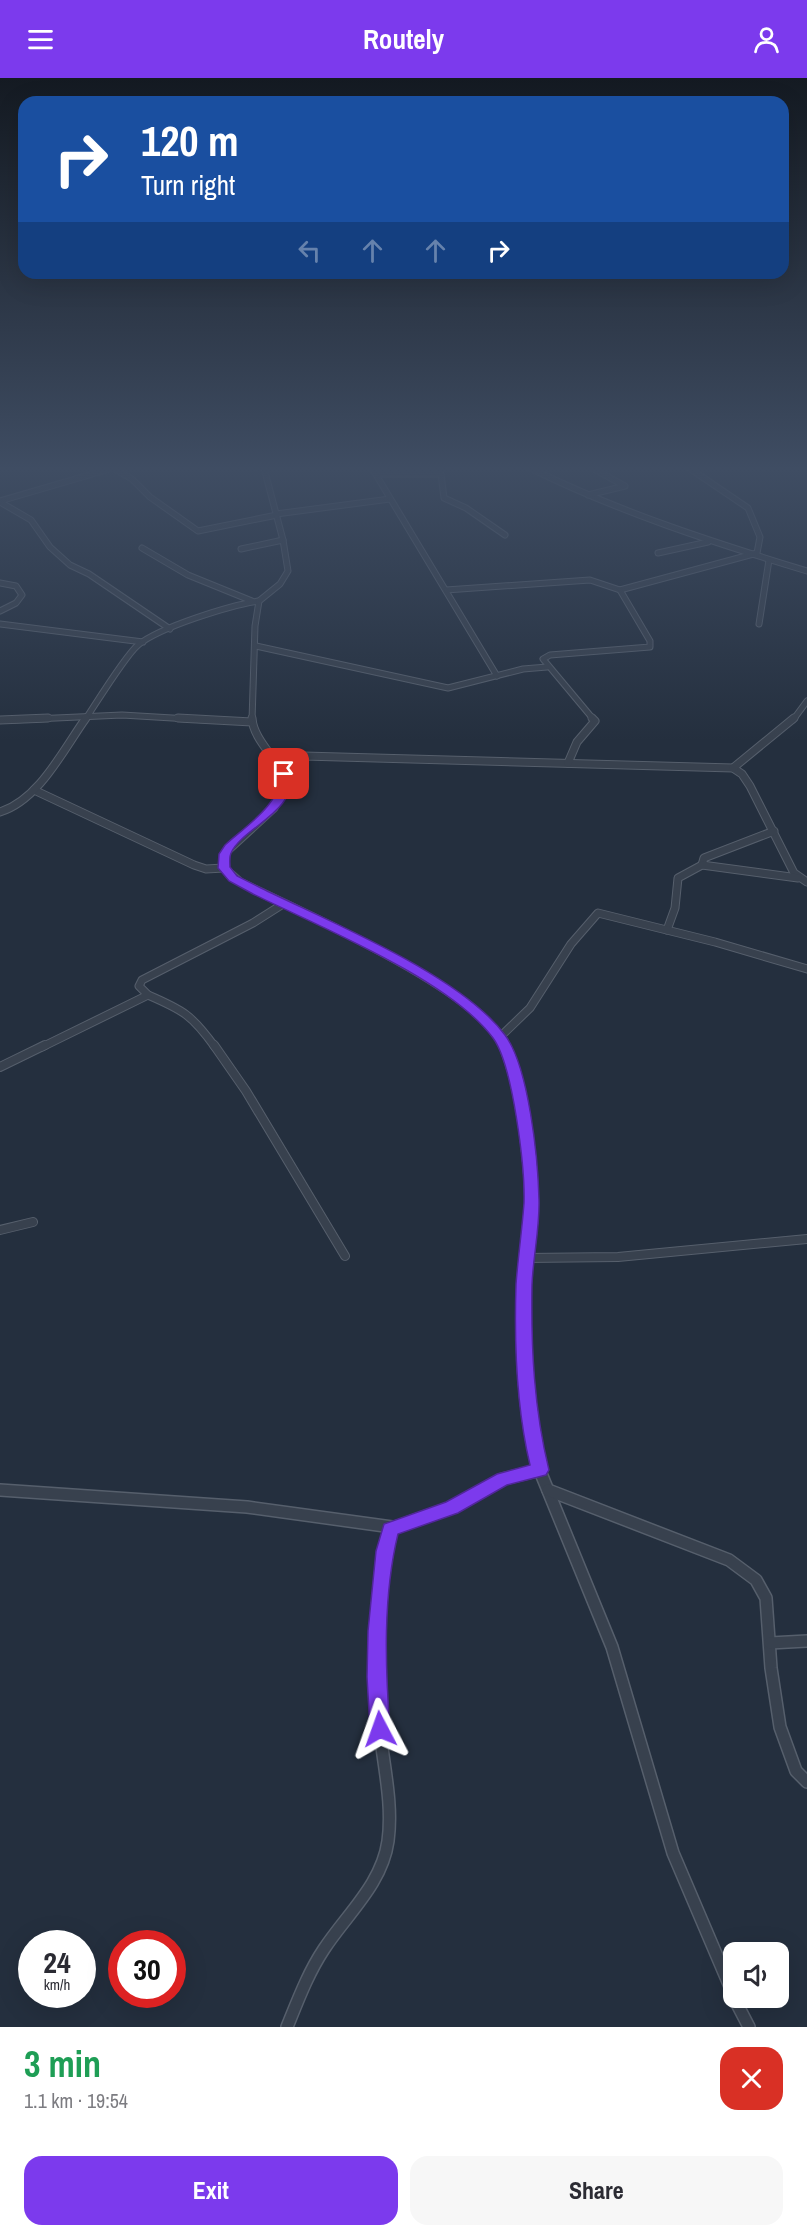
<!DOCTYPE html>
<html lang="en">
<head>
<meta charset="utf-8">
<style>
  :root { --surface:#fff; --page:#f7f7f7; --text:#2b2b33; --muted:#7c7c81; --accent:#7c3aed }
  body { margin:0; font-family:"Archivo Narrow",sans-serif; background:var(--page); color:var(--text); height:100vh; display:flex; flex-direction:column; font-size:22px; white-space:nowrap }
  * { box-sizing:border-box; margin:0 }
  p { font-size:20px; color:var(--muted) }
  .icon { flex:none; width:33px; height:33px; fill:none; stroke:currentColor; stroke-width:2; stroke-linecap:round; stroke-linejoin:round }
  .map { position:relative; height:1949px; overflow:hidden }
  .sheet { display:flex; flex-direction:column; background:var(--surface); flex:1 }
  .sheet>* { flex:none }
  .guide { position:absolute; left:18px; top:18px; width:771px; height:183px; border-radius:18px; box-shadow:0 6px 24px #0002; background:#1a4fa0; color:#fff; overflow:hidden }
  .buttons { position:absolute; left:723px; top:1864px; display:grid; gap:12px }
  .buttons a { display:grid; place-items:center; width:66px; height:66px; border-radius:12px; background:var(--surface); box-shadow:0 6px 24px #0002; font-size:30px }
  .speed { position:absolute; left:18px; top:1852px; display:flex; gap:12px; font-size:30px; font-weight:700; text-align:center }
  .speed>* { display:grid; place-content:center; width:78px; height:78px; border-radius:50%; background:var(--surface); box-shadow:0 6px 24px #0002; line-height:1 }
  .speed small { font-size:15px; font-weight:400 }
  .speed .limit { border:9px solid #d22; background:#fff; color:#111 }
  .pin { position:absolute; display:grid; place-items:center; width:51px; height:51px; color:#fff; margin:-26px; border-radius:12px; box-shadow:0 3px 9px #0006 }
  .me { position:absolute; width:66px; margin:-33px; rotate:356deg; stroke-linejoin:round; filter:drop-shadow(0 0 4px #0008) }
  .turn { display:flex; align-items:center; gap:21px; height:126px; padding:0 24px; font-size:27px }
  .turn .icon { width:78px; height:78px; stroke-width:2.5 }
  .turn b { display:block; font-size:42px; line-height:51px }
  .lanes { display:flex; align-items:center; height:57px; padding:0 24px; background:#0003; justify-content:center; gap:30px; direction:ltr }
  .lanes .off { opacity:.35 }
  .round { display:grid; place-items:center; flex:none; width:63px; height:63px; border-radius:18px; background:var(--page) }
  .headline { display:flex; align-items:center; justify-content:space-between; height:102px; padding:0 24px }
  h1 { font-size:36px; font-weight:700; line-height:45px; color:#1e9e55 }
  .cta { display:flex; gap:12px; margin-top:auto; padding:12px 24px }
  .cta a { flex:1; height:69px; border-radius:18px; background:var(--accent); color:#fff; font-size:24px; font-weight:700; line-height:69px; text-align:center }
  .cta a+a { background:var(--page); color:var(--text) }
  header { display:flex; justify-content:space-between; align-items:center; height:78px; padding:0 24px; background:var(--accent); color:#fff; font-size:27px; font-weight:700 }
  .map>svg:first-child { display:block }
</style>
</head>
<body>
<header><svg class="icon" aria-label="menu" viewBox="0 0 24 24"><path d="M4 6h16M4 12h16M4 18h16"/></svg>Routely<svg class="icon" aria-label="person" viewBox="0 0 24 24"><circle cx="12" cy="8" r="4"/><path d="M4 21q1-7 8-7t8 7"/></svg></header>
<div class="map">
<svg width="807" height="1949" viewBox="0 0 807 1949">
  <rect width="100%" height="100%" fill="#242f3e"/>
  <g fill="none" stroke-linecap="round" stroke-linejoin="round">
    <defs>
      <g id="minor-far3">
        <path d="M113,390L132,401L150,419L198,453L277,437"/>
        <path d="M372,390L497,598"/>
        <path d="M530,390C619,434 712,464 807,493"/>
        <path d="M376,396H441L444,420L466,430L505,457"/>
        <path d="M588,417L625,408L592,390"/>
        <path d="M0,423L113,390"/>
        <path d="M0,424L31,442L50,469L70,487L89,496L170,551"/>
        <path d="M276,436L390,421"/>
        <path d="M142,470L188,497L252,523"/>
        <path d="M241,471L283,462"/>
        <path d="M658,475L708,464"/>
        <path d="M0,505L16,508L22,517L16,525L0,533"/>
        <path d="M446,512L590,502L620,512L757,475L760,459L748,430L689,390"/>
        <path d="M0,546L143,564"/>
        <path d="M759,546L769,482"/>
        <path d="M256,568L448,610L523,591L547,589"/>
        <path d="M12,642L122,637L206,642"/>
        <path d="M85,642C97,624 125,578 138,567C160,549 231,527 259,523"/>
        <path d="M252,642L255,548L259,523L280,506L288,493L283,462L264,390"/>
        <path d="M594,642L543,581L550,577L650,569V563L620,512"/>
        <path d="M793,642L807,623"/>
      </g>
      <g id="minor-far2">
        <path d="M178,640L252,644"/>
        <path d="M252,640C253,662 279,682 286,703L274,730L224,776V790L240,804C297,832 483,913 504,969"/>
        <path d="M0,642L48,640"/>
        <path d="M276,681L304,678L733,690L742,696L750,708L794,795L807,804"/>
        <path d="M568,685L577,664L595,643L592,640"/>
        <path d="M733,690L794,640"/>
        <path d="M34,712L194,787L206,791L224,790"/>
        <path d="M0,734C39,722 63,672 86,640"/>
        <path d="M702,787L704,780L774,753"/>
        <path d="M667,852L675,830L678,800L702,787L798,800"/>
        <path d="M148,917C183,932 192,937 215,969"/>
        <path d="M500,959L530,930L571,866L598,835L715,864L807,891"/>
        <path d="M42,969L148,917L139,908L142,902L253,845L283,826"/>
      </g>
      <g id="minor-far1">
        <path d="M214,967L246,1013L345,1178"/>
        <path d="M503,967C521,1015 532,1071 531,1123C530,1150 526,1178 524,1205C521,1263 523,1339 541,1395"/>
        <path d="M0,989L45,967"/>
        <path d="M0,1152L33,1144"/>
        <path d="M526,1180L618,1179L807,1161"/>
        <path d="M529,1395L540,1392"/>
      </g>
      <g id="minor">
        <path d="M540,1393L612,1569L673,1775L734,1918"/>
        <path d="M0,1412L247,1429L392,1449"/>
        <path d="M548,1412L729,1482L756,1502L766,1520L771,1590L780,1649L796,1693L807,1704"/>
        <path d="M770,1565L807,1563"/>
        <path d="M734,1920L749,1949"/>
        <path d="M287,1949C298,1922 308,1895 324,1871C347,1836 382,1806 388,1763C393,1727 384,1690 380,1654C374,1587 373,1517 390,1451L452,1429L503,1401L536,1393"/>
      </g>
    </defs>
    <use href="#minor-far3" stroke="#565f6c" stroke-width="7"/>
    <use href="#minor-far2" stroke="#565f6c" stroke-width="9"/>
    <use href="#minor-far1" stroke="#565f6c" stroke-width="10"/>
    <use href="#minor" stroke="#565f6c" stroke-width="14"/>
    <use href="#minor-far3" stroke="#38414e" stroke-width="5"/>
    <use href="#minor-far2" stroke="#38414e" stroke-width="7"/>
    <use href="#minor-far1" stroke="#38414e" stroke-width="8"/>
    <use href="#minor" stroke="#38414e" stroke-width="11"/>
  </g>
  <linearGradient id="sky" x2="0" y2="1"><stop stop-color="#141a22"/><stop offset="0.59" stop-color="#3f4d63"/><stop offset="1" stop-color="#3f4d63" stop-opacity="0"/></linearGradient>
  <rect width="807" height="663" fill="url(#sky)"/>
  <path fill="#7c3aed" stroke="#51269a" stroke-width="1.5" d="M284,692L289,696C299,733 243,749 231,775C229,779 230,785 230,789L237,798L261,810C330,844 461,897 505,957C529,989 538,1081 539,1121C540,1150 533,1179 532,1207C531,1270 534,1331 549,1392L546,1397L507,1407L458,1435L398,1456C383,1518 385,1587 390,1651L387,1657L380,1660L373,1657L370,1651L367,1599L368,1553L376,1473L384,1446L446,1424L497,1396L530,1387C516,1328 514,1267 516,1206C518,1179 522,1152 524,1125C525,1090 513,987 493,960C449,901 320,849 253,816L229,803L218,790L219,776L225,767C243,750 285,724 278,696Z"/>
</svg>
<div class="buttons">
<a><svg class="icon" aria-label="sound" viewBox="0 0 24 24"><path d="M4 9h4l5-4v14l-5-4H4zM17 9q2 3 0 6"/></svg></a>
</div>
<div class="speed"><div>24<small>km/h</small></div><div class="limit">30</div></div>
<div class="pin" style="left:284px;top:696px;background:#d93025"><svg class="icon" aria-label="arrive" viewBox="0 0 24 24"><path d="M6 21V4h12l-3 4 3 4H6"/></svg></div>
<svg class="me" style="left:380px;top:1651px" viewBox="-20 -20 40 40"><path d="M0-17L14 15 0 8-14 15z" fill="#7c3aed" stroke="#fff" stroke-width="4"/></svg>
<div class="guide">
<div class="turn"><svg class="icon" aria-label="right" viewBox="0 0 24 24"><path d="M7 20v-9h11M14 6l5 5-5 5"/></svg><div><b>120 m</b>Turn right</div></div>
<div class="lanes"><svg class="icon off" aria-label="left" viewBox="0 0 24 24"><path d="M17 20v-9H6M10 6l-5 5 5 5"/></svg><svg class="icon off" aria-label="ahead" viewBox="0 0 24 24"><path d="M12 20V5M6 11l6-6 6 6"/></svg><svg class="icon off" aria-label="ahead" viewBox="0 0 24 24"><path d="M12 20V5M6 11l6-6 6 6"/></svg><svg class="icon" aria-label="right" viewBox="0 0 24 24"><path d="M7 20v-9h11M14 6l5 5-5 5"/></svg></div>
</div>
</div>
<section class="sheet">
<div class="headline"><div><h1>3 min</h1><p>1.1 km · 19:54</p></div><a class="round" style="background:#d93025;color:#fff"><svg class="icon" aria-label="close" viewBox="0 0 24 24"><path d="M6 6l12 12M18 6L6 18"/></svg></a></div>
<div class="cta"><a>Exit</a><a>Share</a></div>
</section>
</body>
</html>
